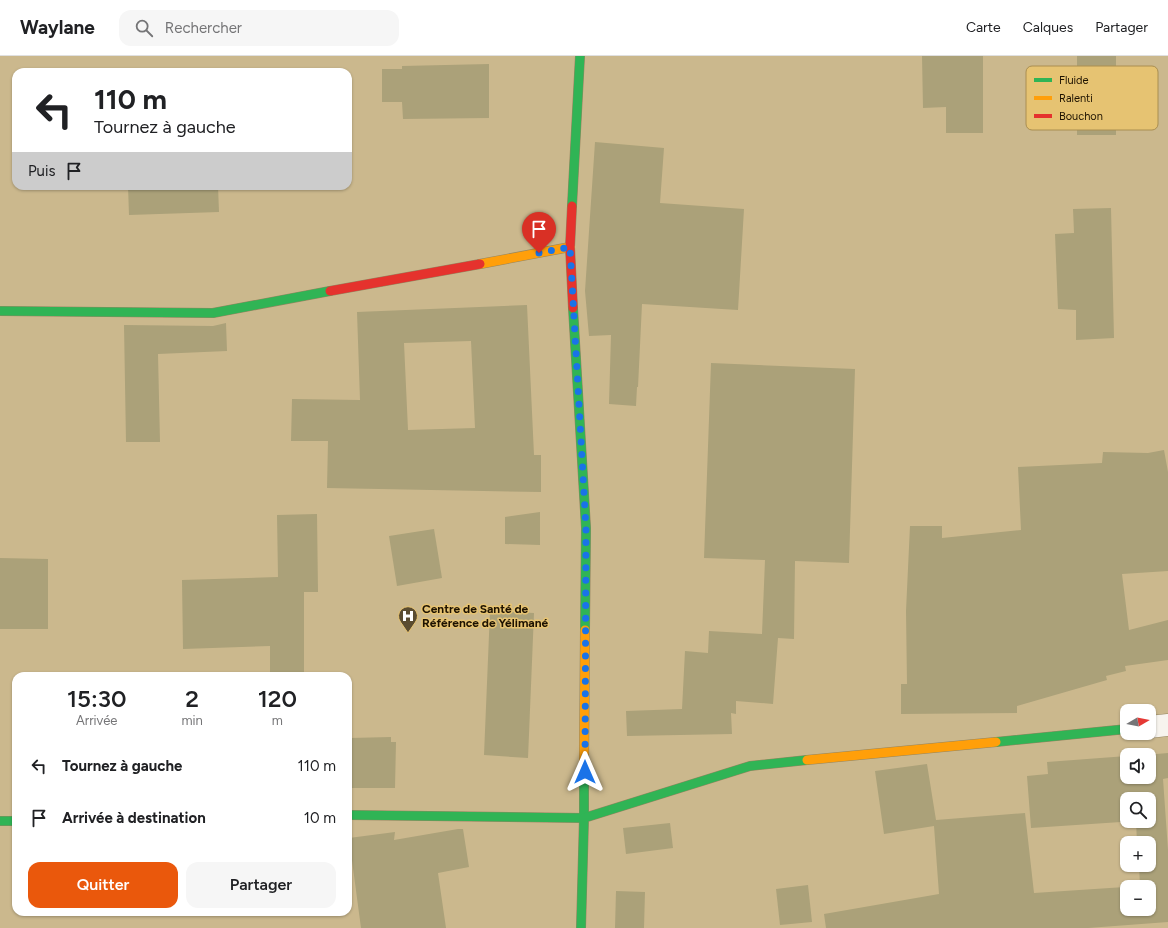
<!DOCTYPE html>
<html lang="fr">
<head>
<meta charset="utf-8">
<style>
  :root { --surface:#fff; --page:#f6f6f6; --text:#202124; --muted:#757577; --line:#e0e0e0; --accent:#ea580c }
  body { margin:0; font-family:Figtree,sans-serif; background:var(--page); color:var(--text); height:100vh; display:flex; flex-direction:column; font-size:15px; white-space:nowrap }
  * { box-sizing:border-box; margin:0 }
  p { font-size:13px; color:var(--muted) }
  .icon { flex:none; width:22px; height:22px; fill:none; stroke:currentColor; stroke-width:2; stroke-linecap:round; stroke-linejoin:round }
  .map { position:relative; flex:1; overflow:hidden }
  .details { position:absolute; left:12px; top:616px; width:340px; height:244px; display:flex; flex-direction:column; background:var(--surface); border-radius:12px; box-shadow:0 1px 3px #0004 }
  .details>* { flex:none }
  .hud { position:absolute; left:12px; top:12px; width:340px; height:122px; border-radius:12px; box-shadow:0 1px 3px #0004; background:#fff; color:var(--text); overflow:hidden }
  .needle { width:26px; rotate:80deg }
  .fabs { position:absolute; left:1120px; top:648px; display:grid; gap:8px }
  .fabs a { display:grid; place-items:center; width:36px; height:36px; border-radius:8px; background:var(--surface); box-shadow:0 1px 3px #0004; font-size:20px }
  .pin { position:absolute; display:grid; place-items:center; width:34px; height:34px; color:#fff; margin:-41px -17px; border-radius:50% 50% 50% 0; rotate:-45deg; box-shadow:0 0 4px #0007 }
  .pin .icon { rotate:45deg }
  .me { position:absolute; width:44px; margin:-22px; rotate:0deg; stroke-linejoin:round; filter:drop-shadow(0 0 3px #0008) }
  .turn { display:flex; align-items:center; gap:14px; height:84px; padding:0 16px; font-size:18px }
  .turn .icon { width:52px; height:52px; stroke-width:2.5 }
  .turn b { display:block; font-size:28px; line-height:34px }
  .then { display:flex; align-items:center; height:38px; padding:0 16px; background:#0003; gap:8px; font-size:15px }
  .eta { display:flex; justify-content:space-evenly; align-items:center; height:68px; text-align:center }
  .eta b { font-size:24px; font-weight:600; line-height:28px }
  .action { display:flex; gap:8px; margin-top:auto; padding:8px 16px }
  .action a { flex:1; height:46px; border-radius:12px; background:var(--accent); color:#fff; font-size:16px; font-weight:600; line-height:46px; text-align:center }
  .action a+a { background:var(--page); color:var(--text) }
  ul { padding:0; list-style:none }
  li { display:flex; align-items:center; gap:12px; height:52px; padding:0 16px }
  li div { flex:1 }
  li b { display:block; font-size:15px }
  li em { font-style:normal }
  header { display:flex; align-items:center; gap:24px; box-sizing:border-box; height:56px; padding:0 20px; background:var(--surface); border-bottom:1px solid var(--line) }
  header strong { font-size:19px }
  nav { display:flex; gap:22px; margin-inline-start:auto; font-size:14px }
  .search { width:280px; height:36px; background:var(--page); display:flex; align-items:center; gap:10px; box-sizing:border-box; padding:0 14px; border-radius:12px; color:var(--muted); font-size:15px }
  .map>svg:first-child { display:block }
</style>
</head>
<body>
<header>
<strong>Waylane</strong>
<div class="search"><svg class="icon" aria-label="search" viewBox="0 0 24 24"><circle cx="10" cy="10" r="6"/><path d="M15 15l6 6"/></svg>Rechercher</div>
<nav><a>Carte</a><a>Calques</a><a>Partager</a></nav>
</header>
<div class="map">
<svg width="1168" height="872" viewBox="0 0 1168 872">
  <rect width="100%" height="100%" fill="#cbb88d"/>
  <g fill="#aba179" fill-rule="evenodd">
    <path d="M922,0H983V77H946V51L923,52Z"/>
    <path d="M1077,0H1116V79H1077V63H1060L1059,23L1077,22Z"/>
    <path d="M489,8V62L403,63L402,46H382V13H402V10Z"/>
    <path d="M595,86L664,92L660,147L744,153L738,254L642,248L638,331H637L636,350L609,348L611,279L589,280L585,235Z"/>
    <path d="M128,130H218L219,156L129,159Z"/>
    <path d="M1111,152L1114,282L1076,284V254L1058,253L1055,178L1074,177L1073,153Z"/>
    <path d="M527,249L534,399H541V436L327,432L328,385H291L292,343L360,344L357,256ZM471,285L475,372L408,374L404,287Z"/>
    <path d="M226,267L227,295L158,298L160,386H126L124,269L213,270Z"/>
    <path d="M711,307L855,313L849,507L795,505L794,583L778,582L773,648L736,645V658L731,657L732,678L627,680L626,655L682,653L685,595L708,597L709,575L762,578L765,504L704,502Z"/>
    <path d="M1164,394L1168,416V515L1122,518L1129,574L1168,564V604L1125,610L1126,615L1106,620L1107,624L1017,650V657L901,658V628H907L906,555L910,470H942V482L1021,474L1018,411L1102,407L1103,396L1148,397Z"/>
    <path d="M540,456V489L505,488V461Z"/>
    <path d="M317,458L318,536H304V620H270V590L183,593L182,524L278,521L277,459Z"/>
    <path d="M434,473L442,522L397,530L389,480Z"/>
    <path d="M0,502L48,503V573H0Z"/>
    <path d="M490,555L534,557L528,702L484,699Z"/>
    <path d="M391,681V686H396L395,732H349L350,682Z"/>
    <path d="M1168,697V722L1163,723L1168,794V866L1088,872H826L824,858L939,838L934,770L884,778L875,715L927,708L936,764L1025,757L1034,837L1140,830L1139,809H1149V787H1137L1136,765L1031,772L1027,720L1048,718L1047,706L1127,700V721H1149V699H1145ZM1127,743H1149V765H1127ZM1127,831H1149V853H1127Z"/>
    <path d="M670,767L673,792L626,798L623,772Z"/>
    <path d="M458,773H463L469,811L438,817L446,872H361L349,782L395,776L394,784Z"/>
    <path d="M808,829L812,866L780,869L776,833Z"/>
    <path d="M616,835L645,836L644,872H615Z"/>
  </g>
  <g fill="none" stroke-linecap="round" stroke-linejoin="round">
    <defs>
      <path id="street" d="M1149,671L1168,669"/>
      <g id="fast">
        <path d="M572,150L580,0"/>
        <path d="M573,252L586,472L585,574"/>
        <path d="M0,255L213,257L330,235"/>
        <path d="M996,686L1127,673"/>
        <path d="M348,759L584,762V711"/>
        <path d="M0,765H16"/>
        <path d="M581,872L584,762L750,710L807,704"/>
      </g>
      <g id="slow">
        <path d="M480,208L570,191"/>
        <path d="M807,704L996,686"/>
        <path d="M584,711L585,574"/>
      </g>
      <g id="jam">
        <path d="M572,150L570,191L573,252"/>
        <path d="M330,235L480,208"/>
      </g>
    </defs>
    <use href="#street" stroke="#948560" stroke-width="23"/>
    <use href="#fast" stroke="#948560" stroke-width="10"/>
    <use href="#slow" stroke="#948560" stroke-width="10"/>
    <use href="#jam" stroke="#948560" stroke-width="10"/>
    <use href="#street" stroke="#f7f4ee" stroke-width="22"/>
    <use href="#fast" stroke="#30b455" stroke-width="9"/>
    <use href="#slow" stroke="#ff9f0a" stroke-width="9"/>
    <use href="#jam" stroke="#e5322d" stroke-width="9"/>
  </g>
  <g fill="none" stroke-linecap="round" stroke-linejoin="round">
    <path stroke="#1a73e8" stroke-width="7" stroke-dasharray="0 12.6" d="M539,197L570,191L586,472L585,716"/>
  </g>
  <defs>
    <symbol id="hospital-pin" viewBox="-11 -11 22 30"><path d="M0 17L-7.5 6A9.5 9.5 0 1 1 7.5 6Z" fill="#5a4c31" stroke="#e6c372"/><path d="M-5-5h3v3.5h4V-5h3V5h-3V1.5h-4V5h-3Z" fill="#fff"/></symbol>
  </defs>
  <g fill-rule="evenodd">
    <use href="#hospital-pin" x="397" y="549" width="22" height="30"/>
  </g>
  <g text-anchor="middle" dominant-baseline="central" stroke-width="3" stroke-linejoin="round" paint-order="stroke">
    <g font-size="12" font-weight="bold" fill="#1d1200" stroke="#e6c372" text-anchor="start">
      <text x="422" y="553">Centre de Santé de<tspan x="422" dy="14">Référence de Yélimané</tspan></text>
    </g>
  </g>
  <rect x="1026" y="10" width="132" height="64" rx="6" fill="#e6c372" stroke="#aa8e50" stroke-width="1"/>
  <rect x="1034" y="22" width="18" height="4" fill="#30b455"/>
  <rect x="1034" y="40" width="18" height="4" fill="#ff9f0a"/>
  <rect x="1034" y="58" width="18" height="4" fill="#e5322d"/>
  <g font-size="11" fill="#1d1200">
    <text x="1059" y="28">Fluide</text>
    <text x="1059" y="46">Ralenti</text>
    <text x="1059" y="64">Bouchon</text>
  </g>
</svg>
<div class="fabs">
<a><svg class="needle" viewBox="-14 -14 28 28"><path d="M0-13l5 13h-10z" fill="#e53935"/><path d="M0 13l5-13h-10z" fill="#757577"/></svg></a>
<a><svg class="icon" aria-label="sound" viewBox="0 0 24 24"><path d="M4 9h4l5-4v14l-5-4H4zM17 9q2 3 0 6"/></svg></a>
<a><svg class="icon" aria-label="search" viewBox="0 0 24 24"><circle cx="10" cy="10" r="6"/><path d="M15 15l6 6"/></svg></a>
<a>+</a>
<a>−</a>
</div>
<div class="pin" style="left:539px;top:197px;background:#d93025"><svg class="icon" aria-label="arrive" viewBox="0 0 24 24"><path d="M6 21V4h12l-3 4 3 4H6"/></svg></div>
<svg class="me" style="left:585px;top:716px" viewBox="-20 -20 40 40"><path d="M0-17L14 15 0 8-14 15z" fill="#1a73e8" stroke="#fff" stroke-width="4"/></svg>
<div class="hud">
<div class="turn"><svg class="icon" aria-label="left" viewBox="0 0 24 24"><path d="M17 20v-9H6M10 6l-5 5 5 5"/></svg><div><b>110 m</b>Tournez à gauche</div></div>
<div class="then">Puis<svg class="icon" aria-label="arrive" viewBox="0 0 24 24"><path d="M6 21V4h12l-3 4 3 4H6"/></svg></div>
</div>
<section class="details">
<div class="eta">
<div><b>15:30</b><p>Arrivée</p></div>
<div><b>2</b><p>min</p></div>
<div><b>120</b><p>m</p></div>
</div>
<ul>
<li><svg class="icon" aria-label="left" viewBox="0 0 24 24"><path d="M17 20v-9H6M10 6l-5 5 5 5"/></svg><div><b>Tournez à gauche</b></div><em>110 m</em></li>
<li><svg class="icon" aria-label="arrive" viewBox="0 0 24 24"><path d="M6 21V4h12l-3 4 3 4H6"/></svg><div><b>Arrivée à destination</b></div><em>10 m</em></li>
</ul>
<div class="action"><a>Quitter</a><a>Partager</a></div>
</section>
</div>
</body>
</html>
